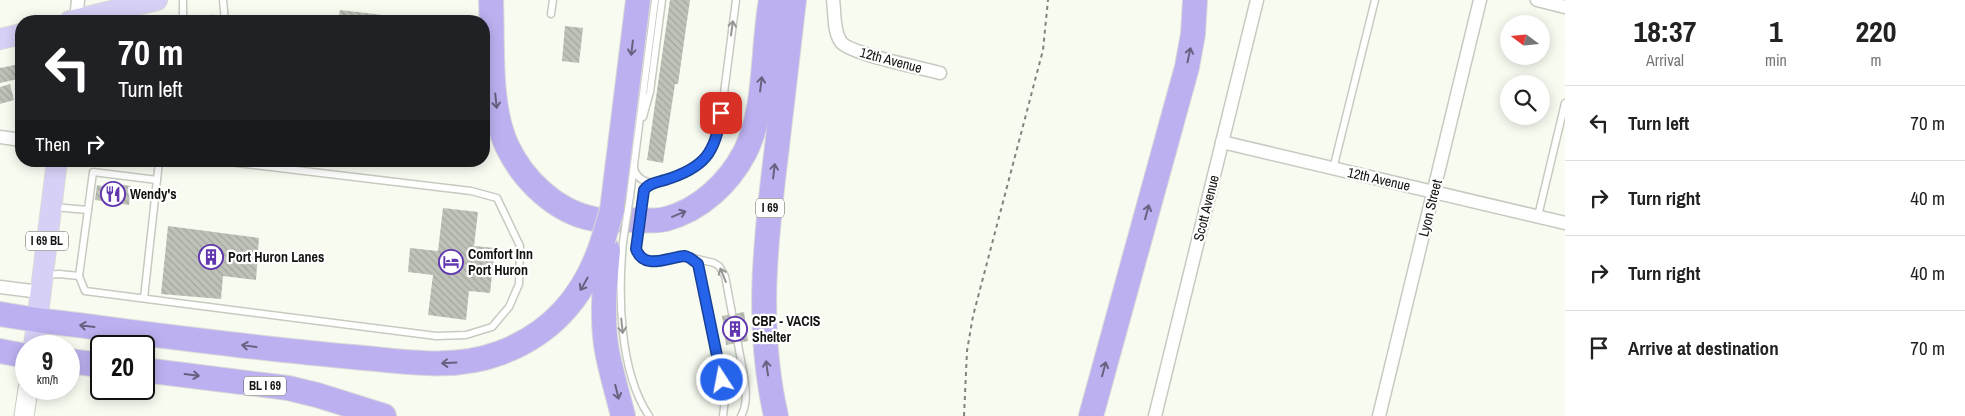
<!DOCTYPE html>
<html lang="en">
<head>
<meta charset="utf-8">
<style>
  :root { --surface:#fff; --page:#f2f2f2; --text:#222; --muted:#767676; --line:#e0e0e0 }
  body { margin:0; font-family:"Archivo Narrow",sans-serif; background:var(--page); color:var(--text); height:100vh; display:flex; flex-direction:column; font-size:19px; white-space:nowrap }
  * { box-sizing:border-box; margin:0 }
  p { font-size:16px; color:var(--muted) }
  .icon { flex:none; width:28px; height:28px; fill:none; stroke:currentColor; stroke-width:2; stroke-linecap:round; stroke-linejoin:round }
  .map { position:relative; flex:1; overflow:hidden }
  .details { display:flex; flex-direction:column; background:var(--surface); width:400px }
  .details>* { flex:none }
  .banner { position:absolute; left:15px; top:15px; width:475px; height:152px; border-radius:20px; box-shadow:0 2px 12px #0003; background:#202124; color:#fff; overflow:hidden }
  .needle { width:32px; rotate:286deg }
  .controls { position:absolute; left:1500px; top:15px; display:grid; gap:10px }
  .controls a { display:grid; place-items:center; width:50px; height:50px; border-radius:50%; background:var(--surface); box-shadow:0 2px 12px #0003; font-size:25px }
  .speed { position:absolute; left:15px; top:335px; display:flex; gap:10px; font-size:25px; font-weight:700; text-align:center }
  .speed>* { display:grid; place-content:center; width:65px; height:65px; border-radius:50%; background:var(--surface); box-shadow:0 2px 12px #0003; line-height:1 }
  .speed small { font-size:12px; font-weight:400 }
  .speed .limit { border:2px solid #111; border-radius:8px; background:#fff; color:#111 }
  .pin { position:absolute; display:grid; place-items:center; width:42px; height:42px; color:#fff; margin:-21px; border-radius:10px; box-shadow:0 2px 8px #0006 }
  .me { position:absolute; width:55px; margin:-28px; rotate:349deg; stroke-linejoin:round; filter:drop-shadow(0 0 4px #0008) }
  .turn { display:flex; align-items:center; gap:18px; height:105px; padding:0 20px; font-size:22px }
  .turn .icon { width:65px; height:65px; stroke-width:2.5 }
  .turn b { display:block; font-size:35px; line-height:42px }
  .then { display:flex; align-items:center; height:48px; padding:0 20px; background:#0003; gap:10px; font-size:19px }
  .eta { display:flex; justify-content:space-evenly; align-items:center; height:85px; text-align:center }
  .eta b { font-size:30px; font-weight:800; line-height:35px }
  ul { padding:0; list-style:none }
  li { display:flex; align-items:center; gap:15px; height:75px; padding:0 20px; border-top:1px solid var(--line) }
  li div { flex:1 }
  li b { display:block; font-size:19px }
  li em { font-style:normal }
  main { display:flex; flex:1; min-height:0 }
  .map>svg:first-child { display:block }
</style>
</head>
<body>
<main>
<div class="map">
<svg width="1565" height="416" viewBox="0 0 1565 416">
  <defs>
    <pattern id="building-back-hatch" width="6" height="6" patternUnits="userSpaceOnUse" patternTransform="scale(1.25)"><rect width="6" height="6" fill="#bec2b8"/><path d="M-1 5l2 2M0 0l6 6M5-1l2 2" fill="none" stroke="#a2a69d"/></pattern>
  </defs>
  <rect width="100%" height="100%" fill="#f7fbf0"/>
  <g fill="url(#building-back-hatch)">
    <path d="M670,0H690L678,84H675L663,163L647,160Z"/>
    <path d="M340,10L417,19L416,21H338Z"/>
    <path d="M565,26L583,28L579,63L562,61Z"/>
    <path d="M15,65L18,79L0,83V68Z"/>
    <path d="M10,84L14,100L0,104V87Z"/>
    <path d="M107,183L131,186L129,205L95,200L97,185L106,187Z"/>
    <path d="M443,208L478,212L474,246L495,248L490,293L469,291L466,320L428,315L433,275L408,272L410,248L438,251Z"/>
    <path d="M168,226L259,238L256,280L223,276L221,299L161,294Z"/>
    <path d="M744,312L748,341L726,345L722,316Z"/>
  </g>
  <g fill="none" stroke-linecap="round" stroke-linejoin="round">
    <defs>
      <g id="lane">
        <path d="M223,0L225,21"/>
        <path d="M551,14L553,0"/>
        <path d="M183,21V0"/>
        <path d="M200,21L212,19L218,21"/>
        <path d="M643,117L650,92L662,0"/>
        <path d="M634,168C636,178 644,182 654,183"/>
        <path d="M1333,169L1375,0"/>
        <path d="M643,194C649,179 675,178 688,172C704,164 714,148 719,132L736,0"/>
        <path d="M630,196L655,0"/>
        <path d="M53,207L88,210L79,276"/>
        <path d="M88,210L93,172L157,180L159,161"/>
        <path d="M1538,216L1565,103"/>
        <path d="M623,242C618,295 619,371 649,416"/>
        <path d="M636,244C636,253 641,259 650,262L685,256L714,263L719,266L725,276L732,313"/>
        <path d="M690,258L698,264L700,269L725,399L723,416"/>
        <path d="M46,275L59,274L79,276L85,291L436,336L466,335L492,327L509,307L519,284L520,246L497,198L471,191L220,161"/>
        <path d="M144,298L157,180"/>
        <path d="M738,344C741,365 752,398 741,416"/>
      </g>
      <g id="street">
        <path d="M833,0C835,12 833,31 841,42C850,54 922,68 940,73"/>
        <path d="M1537,0L1565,7"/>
        <path d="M76,20L78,0"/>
        <path d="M0,137L21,140"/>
        <path d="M1222,142L1565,223"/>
        <path d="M0,287L40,292"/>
        <path d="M1155,416L1257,0"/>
        <path d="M1379,416L1480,0"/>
      </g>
      <path id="secondary" d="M24,416L28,389"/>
      <g id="primary">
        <path d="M70,21L157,0"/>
        <path d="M0,39L21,34"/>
        <path d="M34,346L57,161"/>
      </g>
      <g id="highway">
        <path d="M491,0C493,45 488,105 507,146C523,180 556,212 594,219C605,221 617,220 628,220C640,220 654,222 666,219C700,210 729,183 745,152C767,109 762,48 771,0"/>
        <path d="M612,210L638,0"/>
        <path d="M608,250C605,283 601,318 607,351C611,373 618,395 623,416"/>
        <path d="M0,314L37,320C143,333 248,348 354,357C402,361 453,371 500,353C554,333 586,294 603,240"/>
        <path d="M0,351L26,356"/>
        <path d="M69,361L101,365"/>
        <path d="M144,370L288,388L317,395L384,416"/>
        <path d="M776,416C756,328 765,244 776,155C782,103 788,52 794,0"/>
        <path d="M1091,416L1187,67L1193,34L1195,0"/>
      </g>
    </defs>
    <use href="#lane" stroke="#c6cbc1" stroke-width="9"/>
    <use href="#street" stroke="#c6cbc1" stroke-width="15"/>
    <use href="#secondary" stroke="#c6cbc1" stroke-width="21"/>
    <use href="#primary" stroke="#d9d9d9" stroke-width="22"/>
    <use href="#highway" stroke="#d9d9d9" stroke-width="26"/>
    <path stroke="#81837c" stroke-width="2" stroke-dasharray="4 4" stroke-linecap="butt" d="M964,416L967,351L973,316L1043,50L1048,0"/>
    <use href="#lane" stroke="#fff" stroke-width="6"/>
    <use href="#street" stroke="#fff" stroke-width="12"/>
    <use href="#secondary" stroke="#fff" stroke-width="19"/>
    <use href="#primary" stroke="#d7d0f6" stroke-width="20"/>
    <use href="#highway" stroke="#bdb0f0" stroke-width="24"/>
    <defs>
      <g id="lane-bridge">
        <path d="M623,242L630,196"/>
        <path d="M636,244L643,194"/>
      </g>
      <path id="highway-bridge" d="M603,240L612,210"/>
    </defs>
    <use href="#lane-bridge" stroke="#c6cbc1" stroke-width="9" stroke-linecap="butt"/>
    <use href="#highway-bridge" stroke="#d9d9d9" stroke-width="26" stroke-linecap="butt"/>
    <use href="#lane-bridge" stroke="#fff" stroke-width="6"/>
    <use href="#highway-bridge" stroke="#bdb0f0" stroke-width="24"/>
  </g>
  <defs><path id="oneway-shaft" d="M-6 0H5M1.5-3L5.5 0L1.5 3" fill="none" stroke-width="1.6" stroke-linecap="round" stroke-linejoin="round" transform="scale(1.25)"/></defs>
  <g stroke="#959593">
    <use href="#oneway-shaft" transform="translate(732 28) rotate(-82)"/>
    <use href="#oneway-shaft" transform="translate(723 275) rotate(-112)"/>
    <use href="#oneway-shaft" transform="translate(622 326) rotate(84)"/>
  </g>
  <g stroke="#686280">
    <use href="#oneway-shaft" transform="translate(632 48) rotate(97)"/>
    <use href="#oneway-shaft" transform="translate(1189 55) rotate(-78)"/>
    <use href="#oneway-shaft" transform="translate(761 84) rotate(-83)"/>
    <use href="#oneway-shaft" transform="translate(496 101) rotate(84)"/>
    <use href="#oneway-shaft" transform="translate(774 171) rotate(-83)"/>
    <use href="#oneway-shaft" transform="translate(1147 212) rotate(-75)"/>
    <use href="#oneway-shaft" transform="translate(679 214) rotate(-22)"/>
    <use href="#oneway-shaft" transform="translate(584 284) rotate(120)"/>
    <use href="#oneway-shaft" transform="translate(87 326) rotate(-173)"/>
    <use href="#oneway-shaft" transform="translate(249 346) rotate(-172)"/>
    <use href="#oneway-shaft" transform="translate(449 363) rotate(177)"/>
    <use href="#oneway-shaft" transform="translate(767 368) rotate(-98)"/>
    <use href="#oneway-shaft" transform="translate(1104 369) rotate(-75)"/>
    <use href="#oneway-shaft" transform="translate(192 375) rotate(7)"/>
    <use href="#oneway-shaft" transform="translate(617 392) rotate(76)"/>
  </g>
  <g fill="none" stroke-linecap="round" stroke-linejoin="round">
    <defs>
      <path id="route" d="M721,113C716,153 704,168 665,180C658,182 649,183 644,190L636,249C644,271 668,257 685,256L690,258L698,264L722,380"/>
    </defs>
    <use href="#route" stroke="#184099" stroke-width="12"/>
    <use href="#route" stroke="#2563eb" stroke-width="9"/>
  </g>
  <defs>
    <symbol id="restaurant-ring" viewBox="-11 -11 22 22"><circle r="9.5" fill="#fff" stroke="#6137af" stroke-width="1.5"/><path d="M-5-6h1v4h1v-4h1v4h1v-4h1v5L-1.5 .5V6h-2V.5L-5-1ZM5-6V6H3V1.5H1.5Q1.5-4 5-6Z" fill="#6137af"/></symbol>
    <symbol id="building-ring" viewBox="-11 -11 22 22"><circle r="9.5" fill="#fff" stroke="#6137af" stroke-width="1.5"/><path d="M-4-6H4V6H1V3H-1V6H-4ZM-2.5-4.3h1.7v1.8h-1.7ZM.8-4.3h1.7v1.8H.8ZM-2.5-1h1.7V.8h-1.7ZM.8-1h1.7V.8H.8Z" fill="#6137af"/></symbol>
    <symbol id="hotel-ring" viewBox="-11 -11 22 22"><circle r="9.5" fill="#fff" stroke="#6137af" stroke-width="1.5"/><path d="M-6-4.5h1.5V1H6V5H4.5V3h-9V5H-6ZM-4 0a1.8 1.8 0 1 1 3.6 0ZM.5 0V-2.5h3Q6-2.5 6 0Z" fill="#6137af"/></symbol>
  </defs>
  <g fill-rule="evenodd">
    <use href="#restaurant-ring" x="99" y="180" width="28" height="28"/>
    <use href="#building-ring" x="197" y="243" width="28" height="28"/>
    <use href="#hotel-ring" x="437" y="248" width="28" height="28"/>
    <use href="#building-ring" x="721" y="315" width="28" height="28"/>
  </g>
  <g text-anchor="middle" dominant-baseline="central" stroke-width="4.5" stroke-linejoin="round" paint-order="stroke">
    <g fill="#fff" stroke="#5a5a58" stroke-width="1">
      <rect x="756" y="198.5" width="28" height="19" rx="4"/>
      <rect x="26" y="231.5" width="42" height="19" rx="4"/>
      <rect x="244" y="376.5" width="42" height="19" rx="4"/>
    </g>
    <g font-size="12" font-weight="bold" fill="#131410">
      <text x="770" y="208">I 69</text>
      <text x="47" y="241">I 69 BL</text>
      <text x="265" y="386">BL I 69</text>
    </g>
    <g font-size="14" fill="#131410" stroke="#fff">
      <text transform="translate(891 60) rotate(15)">12th Avenue</text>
      <text transform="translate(1379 179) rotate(13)">12th Avenue</text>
      <text transform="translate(1206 208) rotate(-76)">Scott Avenue</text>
      <text transform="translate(1430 208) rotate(-76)">Lyon Street</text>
    </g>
    <g font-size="14" font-weight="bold" fill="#131410" stroke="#fff" text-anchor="start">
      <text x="130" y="194">Wendy's</text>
      <text x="468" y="254">Comfort Inn<tspan x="468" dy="16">Port Huron</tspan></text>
      <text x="228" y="257">Port Huron Lanes</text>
      <text x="752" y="321">CBP - VACIS<tspan x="752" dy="16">Shelter</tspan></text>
    </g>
  </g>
</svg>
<div class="controls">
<a><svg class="needle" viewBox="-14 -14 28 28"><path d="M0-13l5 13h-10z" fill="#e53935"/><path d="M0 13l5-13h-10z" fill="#767676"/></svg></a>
<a><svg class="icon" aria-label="search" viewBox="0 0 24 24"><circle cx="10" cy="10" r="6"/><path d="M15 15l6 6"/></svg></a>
</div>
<div class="speed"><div>9<small>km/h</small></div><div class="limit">20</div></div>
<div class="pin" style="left:721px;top:113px;background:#d93025"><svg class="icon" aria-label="arrive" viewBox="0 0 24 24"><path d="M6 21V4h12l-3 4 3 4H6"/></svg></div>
<svg class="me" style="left:722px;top:380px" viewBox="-20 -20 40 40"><circle r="17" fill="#2563eb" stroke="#fff" stroke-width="3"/><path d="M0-11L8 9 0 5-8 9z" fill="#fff"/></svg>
<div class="banner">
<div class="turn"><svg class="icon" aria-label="left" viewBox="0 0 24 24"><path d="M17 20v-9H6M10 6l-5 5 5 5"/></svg><div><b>70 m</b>Turn left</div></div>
<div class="then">Then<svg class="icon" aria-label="right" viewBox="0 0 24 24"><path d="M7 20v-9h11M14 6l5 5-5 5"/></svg></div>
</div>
</div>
<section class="details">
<div class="eta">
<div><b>18:37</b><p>Arrival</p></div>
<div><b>1</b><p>min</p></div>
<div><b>220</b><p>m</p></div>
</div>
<ul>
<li><svg class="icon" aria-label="left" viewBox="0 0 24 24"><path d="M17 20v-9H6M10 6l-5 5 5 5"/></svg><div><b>Turn left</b></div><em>70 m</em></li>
<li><svg class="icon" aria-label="right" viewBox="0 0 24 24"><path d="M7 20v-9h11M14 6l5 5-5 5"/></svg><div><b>Turn right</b></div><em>40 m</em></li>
<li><svg class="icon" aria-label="right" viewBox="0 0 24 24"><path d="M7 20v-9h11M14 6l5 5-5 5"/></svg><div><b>Turn right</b></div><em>40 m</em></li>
<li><svg class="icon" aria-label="arrive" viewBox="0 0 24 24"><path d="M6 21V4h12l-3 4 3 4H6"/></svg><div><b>Arrive at destination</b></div><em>70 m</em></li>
</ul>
</section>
</main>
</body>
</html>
